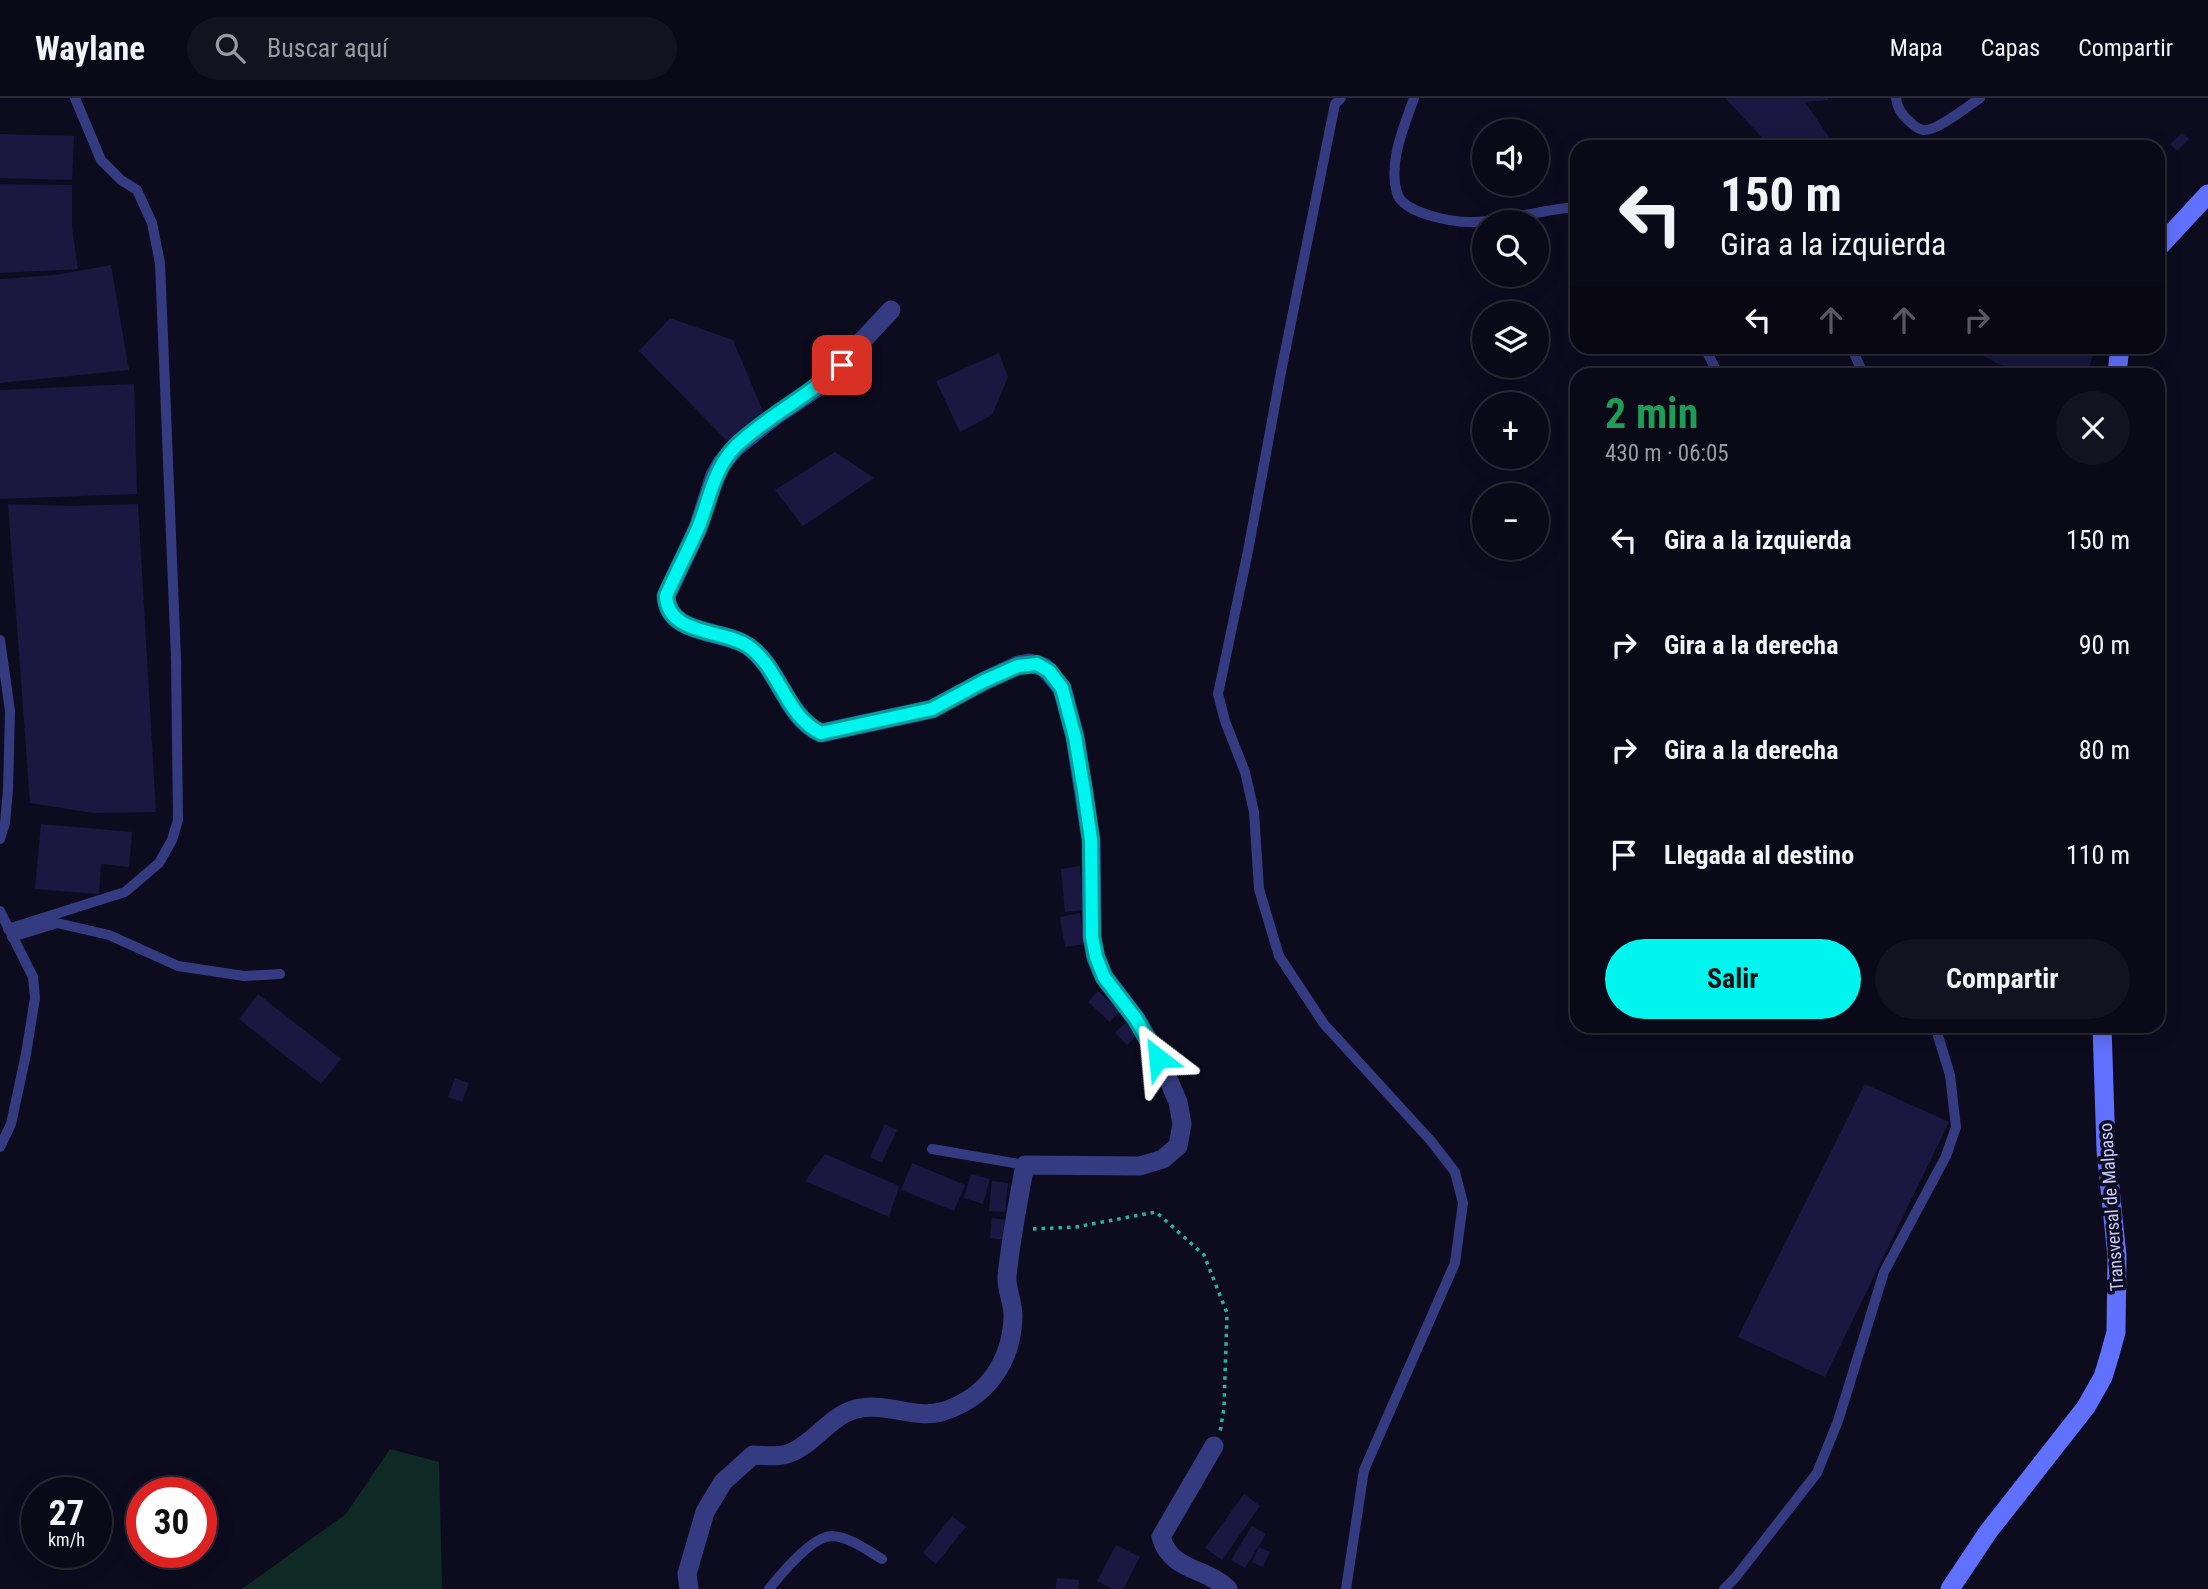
<!DOCTYPE html>
<html lang="es">
<head>
<meta charset="utf-8">
<style>
  :root { --surface:#0a0917; --page:#131220; --text:#f1f3f6; --muted:#999aa1; --line:#2a2a36; --accent:#00f5ef }
  body { margin:0; font-family:"Roboto Condensed",sans-serif; background:var(--page); color:var(--text); height:100vh; display:flex; flex-direction:column; font-size:26px; white-space:nowrap }
  * { box-sizing:border-box; margin:0 }
  p { font-size:23px; color:var(--muted) }
  .icon { flex:none; width:38px; height:38px; fill:none; stroke:currentColor; stroke-width:2; stroke-linecap:round; stroke-linejoin:round }
  .map { position:relative; flex:1; overflow:hidden }
  .details { position:absolute; left:1570px; top:270px; width:595px; height:665px; display:flex; flex-direction:column; background:var(--surface); border-radius:21px; box-shadow:0 4px 18px #0003,0 0 0 2px var(--line) }
  .details>* { flex:none }
  .guide { position:absolute; left:1570px; top:42px; width:595px; height:214px; border-radius:21px; box-shadow:0 4px 18px #0003,0 0 0 2px var(--line); background:#0a0917; color:var(--text); overflow:hidden }
  .buttons { position:absolute; left:1472px; top:21px; display:grid; gap:14px }
  .buttons a { display:grid; place-items:center; width:77px; height:77px; border-radius:50%; background:var(--surface); box-shadow:0 4px 18px #0003,0 0 0 2px var(--line); font-size:35px }
  .speed { position:absolute; left:21px; top:1379px; display:flex; gap:14px; font-size:35px; font-weight:700; text-align:center }
  .speed>* { display:grid; place-content:center; width:91px; height:91px; border-radius:50%; background:var(--surface); box-shadow:0 4px 18px #0003,0 0 0 2px var(--line); line-height:1 }
  .speed small { font-size:18px; font-weight:400 }
  .speed .limit { border:10px solid #d22; background:#fff; color:#111 }
  .pin { position:absolute; display:grid; place-items:center; width:60px; height:60px; color:#fff; margin:-30px; border-radius:14px; box-shadow:0 4px 10px #0006 }
  .me { position:absolute; width:77px; margin:-38px; rotate:331deg; stroke-linejoin:round; filter:drop-shadow(0 0 5px #0008) }
  .turn { display:flex; align-items:center; gap:24px; height:147px; padding:0 35px; font-size:32px }
  .turn .icon { width:91px; height:91px; stroke-width:2.5 }
  .turn b { display:block; font-size:49px; line-height:60px }
  .lanes { display:flex; align-items:center; height:66px; padding:0 35px; background:#0003; justify-content:center; gap:35px; direction:ltr }
  .lanes .off { opacity:.35 }
  .round { display:grid; place-items:center; flex:none; width:74px; height:74px; border-radius:37px; background:var(--page) }
  .head { display:flex; align-items:center; justify-content:space-between; height:119px; padding:0 35px }
  h1 { font-size:42px; font-weight:700; line-height:52px; color:#1e9e55 }
  .button { display:flex; gap:14px; margin-top:auto; padding:14px 35px }
  .button a { flex:1; height:80px; border-radius:42px; background:var(--accent); color:#111; font-size:28px; font-weight:700; line-height:80px; text-align:center }
  .button a+a { background:var(--page); color:var(--text) }
  ul { padding:0; list-style:none }
  li { display:flex; align-items:center; gap:21px; height:105px; padding:0 35px }
  li div { flex:1 }
  li b { display:block; font-size:26px }
  li em { font-style:normal }
  header { display:flex; align-items:center; gap:42px; box-sizing:border-box; height:98px; padding:0 35px; background:var(--surface); border-bottom:2px solid var(--line) }
  header strong { font-size:33px }
  nav { display:flex; gap:38px; margin-inline-start:auto; font-size:24px }
  .search { width:490px; height:63px; background:var(--page); display:flex; align-items:center; gap:18px; box-sizing:border-box; padding:0 24px; border-radius:38px; color:var(--muted); font-size:26px }
  .map>svg:first-child { display:block }
</style>
</head>
<body>
<header>
<strong>Waylane</strong>
<div class="search"><svg class="icon" aria-label="search" viewBox="0 0 24 24"><circle cx="10" cy="10" r="6"/><path d="M15 15l6 6"/></svg>Buscar aquí</div>
<nav><a>Mapa</a><a>Capas</a><a>Compartir</a></nav>
</header>
<div class="map">
<svg width="2208" height="1491" viewBox="0 0 2208 1491">
  <rect width="100%" height="100%" fill="#0d0c1f"/>
  <path fill="#0f2a25" d="M390,1351L439,1364L442,1489L444,1491H242L346,1416Z"/>
  <g fill="#1a1741">
    <path d="M1725,0H1828V2L1805,4L1829,39L1824,49H1771Z"/>
    <path d="M2182,35L2189,41L2177,53L2170,46Z"/>
    <path d="M0,36L74,38L72,82L0,80Z"/>
    <path d="M0,86L72,87V130L78,171L0,175Z"/>
    <path d="M111,167L129,272L0,285V181L55,177Z"/>
    <path d="M670,220L733,242L766,321L730,346L639,253Z"/>
    <path d="M1966,248H2085L2094,254L2087,276H2028L1996,265Z"/>
    <path d="M999,255L1008,279L992,317L960,334L936,283Z"/>
    <path d="M134,286L137,396L0,401V292Z"/>
    <path d="M835,354L874,380L803,428L775,392Z"/>
    <path d="M8,406L70,408L138,406L156,714L93,715L30,705Z"/>
    <path d="M41,726L132,734L129,769L101,766L99,796L35,791Z"/>
    <path d="M1080,768L1083,812L1065,814L1061,771Z"/>
    <path d="M1080,815L1085,846L1065,849L1060,819Z"/>
    <path d="M1098,893L1120,913L1110,924L1088,904Z"/>
    <path d="M258,896L341,961L321,986L239,921Z"/>
    <path d="M1127,923L1139,935L1127,947L1115,935Z"/>
    <path d="M455,980L469,985L462,1004L448,999Z"/>
    <path d="M1865,986L1949,1024L1825,1279L1738,1239Z"/>
    <path d="M885,1026L897,1032L882,1065L870,1059Z"/>
    <path d="M825,1056L899,1088L889,1119L805,1083Z"/>
    <path d="M912,1065L965,1087L954,1113L901,1092Z"/>
    <path d="M971,1076L990,1081L983,1106L964,1100Z"/>
    <path d="M992,1083L1008,1085L1005,1114L989,1113Z"/>
    <path d="M992,1120L1008,1122L1007,1142L990,1140Z"/>
    <path d="M1244,1396L1260,1408L1222,1462L1205,1450Z"/>
    <path d="M952,1418L966,1429L936,1466L923,1455Z"/>
    <path d="M1252,1428L1266,1436L1245,1470L1231,1462Z"/>
    <path d="M1116,1447L1140,1459L1123,1491H1113L1097,1483Z"/>
    <path d="M1259,1449L1270,1454L1263,1469L1252,1464Z"/>
    <path d="M1057,1480L1079,1482L1078,1491H1055Z"/>
  </g>
  <g fill="none" stroke-linecap="round" stroke-linejoin="round">
    <path stroke="#29b49a" stroke-width="3.5" stroke-dasharray="3.5 5" stroke-linecap="butt" d="M1033,1131L1076,1129L1156,1114L1204,1157L1227,1215L1224,1310L1220,1334"/>
    <g stroke="#353b80" stroke-width="10">
      <path d="M1341,0L1335,6L1281,274L1248,453L1218,596L1225,623L1245,674L1254,714L1259,791L1279,858L1324,926L1431,1043L1455,1074L1463,1105L1455,1165L1364,1372L1346,1491"/>
      <path d="M1414,0C1404,29 1388,64 1397,95C1403,116 1455,125 1475,124C1509,123 1543,111 1577,109"/>
      <path d="M1896,0C1897,10 1902,17 1909,23C1913,27 1917,31 1923,32C1936,34 1968,8 1980,0"/>
      <path d="M1704,248L1718,276"/>
      <path d="M1851,248L1863,276"/>
      <path d="M0,542L10,613L8,692L5,725L0,741"/>
      <path d="M0,813L33,879L35,900L26,956L11,1026L0,1049"/>
      <path d="M8,831L125,794L159,765L172,742L178,722L176,561L160,165L152,125L137,92L121,82L101,62L75,0"/>
      <path d="M12,839L57,825L109,837L178,868L244,878L280,876"/>
      <path d="M932,1051L1025,1067"/>
      <path d="M769,1491C781,1476 812,1438 832,1438C850,1439 867,1452 882,1461"/>
      <path d="M1724,1491L1735,1480L1817,1375L1838,1323L1884,1174L1946,1058L1956,1029L1950,977L1935,928"/>
    </g>
    <g stroke="#353b80" stroke-width="19">
      <path d="M1214,1348L1161,1439C1171,1474 1206,1469 1228,1491"/>
      <path d="M689,1491L687,1476L705,1414L723,1384L753,1357C765,1357 778,1360 790,1355C816,1345 832,1314 861,1310C887,1305 916,1321 941,1314C985,1301 1011,1266 1013,1220C1014,1206 1006,1192 1007,1178C1011,1141 1018,1103 1025,1067L1140,1068L1163,1061L1178,1048L1182,1026L1178,1004L1159,960L1136,921L1104,879L1096,860L1092,839L1091,742L1075,639L1062,590L1044,569L1029,565L1018,567L984,583L932,611L821,635C785,619 780,570 748,548C723,531 668,538 666,498L698,430L715,377L722,365L736,349L776,317L821,287L891,212"/>
    </g>
    <g stroke="#6171ff" stroke-width="19">
      <path d="M2158,150L2208,96"/>
      <path d="M2117,276L2120,248"/>
      <path d="M1950,1491L1988,1434L2086,1309L2103,1279L2110,1256L2116,1234L2117,1158L2106,1052L2102,928"/>
    </g>
  </g>
  <g fill="none" stroke-linecap="round" stroke-linejoin="round">
    <defs>
      <path id="route" d="M842,267C810,298 768,317 736,348C713,371 710,401 698,430C688,453 676,475 666,498C668,538 723,531 748,548C780,570 785,618 821,635L932,611L984,583L1018,568L1037,566L1049,573L1062,590L1075,639L1084,693L1091,742L1092,839L1096,859L1104,879L1136,921L1158,960"/>
    </defs>
    <use href="#route" stroke="#009f9b" stroke-width="18"/>
    <use href="#route" stroke="#00f5ef" stroke-width="12"/>
  </g>
  <g text-anchor="middle" dominant-baseline="central" stroke-width="7" stroke-linejoin="round" paint-order="stroke">
    <g font-size="18" fill="#cacbff" stroke="#0d0c1f">
      <text transform="translate(2111 1109) rotate(-94)">Transversal de Malpaso</text>
    </g>
  </g>
</svg>
<div class="buttons">
<a><svg class="icon" aria-label="sound" viewBox="0 0 24 24"><path d="M4 9h4l5-4v14l-5-4H4zM17 9q2 3 0 6"/></svg></a>
<a><svg class="icon" aria-label="search" viewBox="0 0 24 24"><circle cx="10" cy="10" r="6"/><path d="M15 15l6 6"/></svg></a>
<a><svg class="icon" aria-label="layers" viewBox="0 0 24 24"><path d="M12 4l9 5-9 5-9-5zM3 14l9 5 9-5"/></svg></a>
<a>+</a>
<a>−</a>
</div>
<div class="speed"><div>27<small>km/h</small></div><div class="limit">30</div></div>
<div class="pin" style="left:842px;top:267px;background:#d93025"><svg class="icon" aria-label="arrive" viewBox="0 0 24 24"><path d="M6 21V4h12l-3 4 3 4H6"/></svg></div>
<svg class="me" style="left:1158px;top:960px" viewBox="-20 -20 40 40"><path d="M0-17L14 15 0 8-14 15z" fill="#00f5ef" stroke="#fff" stroke-width="4"/></svg>
<div class="guide">
<div class="turn"><svg class="icon" aria-label="left" viewBox="0 0 24 24"><path d="M17 20v-9H6M10 6l-5 5 5 5"/></svg><div><b>150 m</b>Gira a la izquierda</div></div>
<div class="lanes"><svg class="icon" aria-label="left" viewBox="0 0 24 24"><path d="M17 20v-9H6M10 6l-5 5 5 5"/></svg><svg class="icon off" aria-label="ahead" viewBox="0 0 24 24"><path d="M12 20V5M6 11l6-6 6 6"/></svg><svg class="icon off" aria-label="ahead" viewBox="0 0 24 24"><path d="M12 20V5M6 11l6-6 6 6"/></svg><svg class="icon off" aria-label="right" viewBox="0 0 24 24"><path d="M7 20v-9h11M14 6l5 5-5 5"/></svg></div>
</div>
<section class="details">
<div class="head"><div><h1>2 min</h1><p>430 m · 06:05</p></div><a class="round"><svg class="icon" aria-label="close" viewBox="0 0 24 24"><path d="M6 6l12 12M18 6L6 18"/></svg></a></div>
<ul>
<li><svg class="icon" aria-label="left" viewBox="0 0 24 24"><path d="M17 20v-9H6M10 6l-5 5 5 5"/></svg><div><b>Gira a la izquierda</b></div><em>150 m</em></li>
<li><svg class="icon" aria-label="right" viewBox="0 0 24 24"><path d="M7 20v-9h11M14 6l5 5-5 5"/></svg><div><b>Gira a la derecha</b></div><em>90 m</em></li>
<li><svg class="icon" aria-label="right" viewBox="0 0 24 24"><path d="M7 20v-9h11M14 6l5 5-5 5"/></svg><div><b>Gira a la derecha</b></div><em>80 m</em></li>
<li><svg class="icon" aria-label="arrive" viewBox="0 0 24 24"><path d="M6 21V4h12l-3 4 3 4H6"/></svg><div><b>Llegada al destino</b></div><em>110 m</em></li>
</ul>
<div class="button"><a>Salir</a><a>Compartir</a></div>
</section>
</div>
</body>
</html>
